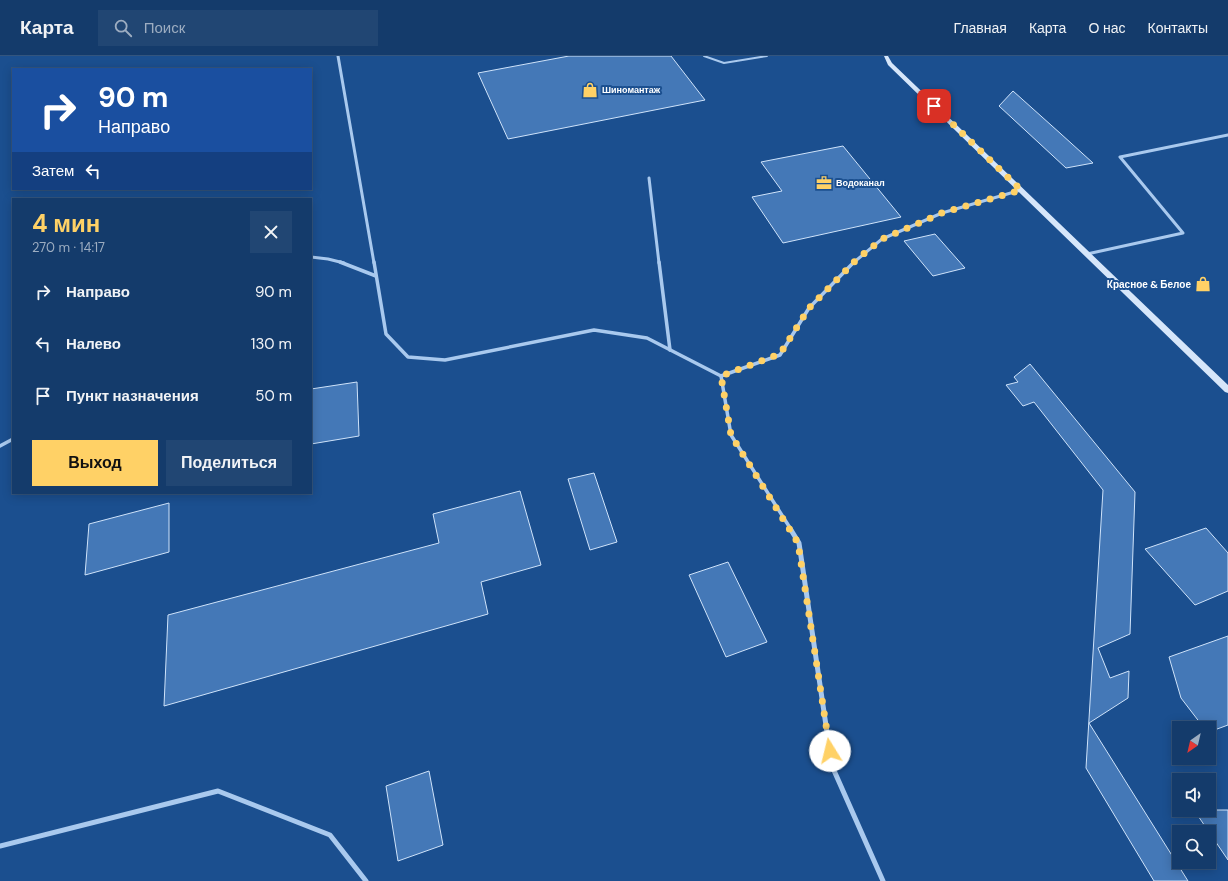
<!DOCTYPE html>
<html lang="ru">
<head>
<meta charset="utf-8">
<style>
  :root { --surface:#143b6b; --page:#214673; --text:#f1f3f6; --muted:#9dadc1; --line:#33557e; --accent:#ffd166 }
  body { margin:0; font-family:"DM Sans",sans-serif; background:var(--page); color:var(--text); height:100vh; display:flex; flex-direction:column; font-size:15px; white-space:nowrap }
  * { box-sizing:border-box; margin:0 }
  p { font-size:13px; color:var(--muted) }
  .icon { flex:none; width:22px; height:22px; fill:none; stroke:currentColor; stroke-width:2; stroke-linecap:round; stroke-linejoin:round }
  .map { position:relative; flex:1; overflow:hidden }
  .drawer { position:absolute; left:12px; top:142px; width:300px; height:296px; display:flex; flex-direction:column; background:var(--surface); border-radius:0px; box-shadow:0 2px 10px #0003,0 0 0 1px var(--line) }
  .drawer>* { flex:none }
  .guide { position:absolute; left:12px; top:12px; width:300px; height:122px; border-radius:0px; box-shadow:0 2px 10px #0003,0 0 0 1px var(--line); background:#1a4fa0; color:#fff; overflow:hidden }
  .needle { width:26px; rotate:214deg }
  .tools { position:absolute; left:1172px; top:665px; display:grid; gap:8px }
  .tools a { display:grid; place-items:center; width:44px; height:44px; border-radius:0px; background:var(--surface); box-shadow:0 2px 10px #0003,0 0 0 1px var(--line); font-size:20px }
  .pin { position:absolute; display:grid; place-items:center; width:34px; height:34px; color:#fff; margin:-17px; border-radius:8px; box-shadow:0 2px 6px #0006 }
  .me { position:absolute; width:44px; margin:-22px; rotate:351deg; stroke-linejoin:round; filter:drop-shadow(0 0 3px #0008) }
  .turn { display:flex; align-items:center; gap:14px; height:84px; padding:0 20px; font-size:18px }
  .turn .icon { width:52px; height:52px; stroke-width:2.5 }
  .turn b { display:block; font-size:28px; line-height:34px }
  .then { display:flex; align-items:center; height:38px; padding:0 20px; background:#0003; gap:8px; font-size:15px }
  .round { display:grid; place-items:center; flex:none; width:42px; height:42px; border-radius:0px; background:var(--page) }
  .summary { display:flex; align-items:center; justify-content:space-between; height:68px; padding:0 20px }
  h1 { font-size:24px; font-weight:700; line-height:30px; color:var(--accent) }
  .cta { display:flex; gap:8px; margin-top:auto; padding:8px 20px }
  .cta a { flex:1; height:46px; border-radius:0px; background:var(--accent); color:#111; font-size:16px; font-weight:700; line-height:46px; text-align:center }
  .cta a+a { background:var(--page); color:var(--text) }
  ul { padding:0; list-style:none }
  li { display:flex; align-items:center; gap:12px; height:52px; padding:0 20px }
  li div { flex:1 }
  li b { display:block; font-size:15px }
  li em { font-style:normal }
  header { display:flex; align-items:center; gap:24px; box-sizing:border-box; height:56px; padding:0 20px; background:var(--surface); border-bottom:1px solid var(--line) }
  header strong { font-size:19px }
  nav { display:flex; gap:22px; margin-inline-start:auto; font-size:14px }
  .search { width:280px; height:36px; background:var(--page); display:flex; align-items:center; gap:10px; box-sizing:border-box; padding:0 14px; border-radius:0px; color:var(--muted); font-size:15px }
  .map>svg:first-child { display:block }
</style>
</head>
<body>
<header>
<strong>Карта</strong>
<div class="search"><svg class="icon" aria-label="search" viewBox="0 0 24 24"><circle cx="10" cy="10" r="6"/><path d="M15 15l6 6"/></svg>Поиск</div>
<nav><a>Главная</a><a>Карта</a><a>О нас</a><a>Контакты</a></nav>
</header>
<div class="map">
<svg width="1228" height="825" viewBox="0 0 1228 825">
  <rect width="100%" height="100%" fill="#1b4f8f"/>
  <g fill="#4478b7" stroke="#cfe3fa">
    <path d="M569,0H671L705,44L508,83L478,17Z"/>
    <path d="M1013,35L1061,78L1093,107L1066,112L999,50Z"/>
    <path d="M843,90L901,161L783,187L752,141L782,135L761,106Z"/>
    <path d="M935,178L965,212L933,220L904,185Z"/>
    <path d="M1030,308L1135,436L1130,578L1098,592L1110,622L1129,615L1128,642L1089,667L1188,825H1154L1086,712L1103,434L1034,346L1023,350L1006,329L1018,326L1014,321Z"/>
    <path d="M357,326L359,380L311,388V333Z"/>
    <path d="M594,417L617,486L590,494L568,423Z"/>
    <path d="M520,435L541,509L481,526L488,558L164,650L168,559L439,487L433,458Z"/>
    <path d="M169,447V496L85,519L89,468Z"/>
    <path d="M1206,472L1228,497V535L1195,549L1145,493Z"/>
    <path d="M728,506L767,586L726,601L689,519Z"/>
    <path d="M1228,580V669L1209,676V672H1204L1181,642L1169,601Z"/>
    <path d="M429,715L443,789L398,805L386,730Z"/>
    <path d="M1194,754H1228V804L1209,776Z"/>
  </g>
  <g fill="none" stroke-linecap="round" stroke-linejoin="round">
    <path stroke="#a9c9ee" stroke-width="2" d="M704,0L724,7L767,0"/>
    <g stroke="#a9c9ee" stroke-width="3">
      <path d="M338,0L374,207"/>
      <path d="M649,122L659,207"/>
      <path d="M1087,198L1183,177L1120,101L1228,79"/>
      <path d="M311,201L328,203L344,207"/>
      <path d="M853,207L882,183L942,157L1021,134"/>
    </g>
    <g stroke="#a9c9ee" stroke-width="3.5">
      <path d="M340,206L376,220"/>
      <path d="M374,206L386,278L408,301L445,304L594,274L647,282L721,320L780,299L809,252L854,206"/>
      <path d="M659,206L670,294"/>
      <path d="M721,320L731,379L792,475"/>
      <path d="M0,390L13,383"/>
    </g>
    <g stroke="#a9c9ee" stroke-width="5">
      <path d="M791,474L799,487L832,710L883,825"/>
      <path d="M0,790L218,735L330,779L366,825"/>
    </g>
    <path fill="#d6e6fa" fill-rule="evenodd" d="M884,0H888L892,7L1228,329V337L1225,336L888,9Z"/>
  </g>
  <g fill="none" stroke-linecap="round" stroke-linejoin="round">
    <path stroke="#ffd166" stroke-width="7" stroke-dasharray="0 12.6" d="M830,695L798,487L731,379L721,320L780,298L809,252L855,205L882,183L942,157L1021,134L934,50"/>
  </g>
  <defs>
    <symbol id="shop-bare" viewBox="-9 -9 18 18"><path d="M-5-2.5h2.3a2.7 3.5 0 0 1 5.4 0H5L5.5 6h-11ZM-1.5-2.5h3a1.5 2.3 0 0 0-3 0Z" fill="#ffd166" stroke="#1b4f8f" stroke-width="2.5" paint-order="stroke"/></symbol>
    <symbol id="office-bare" viewBox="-9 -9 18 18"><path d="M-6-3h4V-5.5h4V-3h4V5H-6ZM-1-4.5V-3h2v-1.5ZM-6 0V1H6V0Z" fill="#ffd166" stroke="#1b4f8f" stroke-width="2.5" paint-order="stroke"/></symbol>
  </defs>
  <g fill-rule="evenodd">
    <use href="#shop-bare" x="579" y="23" width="22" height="22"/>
    <use href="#office-bare" x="813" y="116" width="22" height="22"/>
    <use href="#shop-bare" x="1192" y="217" width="22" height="22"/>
  </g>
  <g text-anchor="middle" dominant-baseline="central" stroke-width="4" stroke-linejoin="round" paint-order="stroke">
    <g font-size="9" font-weight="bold" fill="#fff" stroke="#1b4f8f" text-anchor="start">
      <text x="602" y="34">Шиномантаж</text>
      <text x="836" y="127">Водоканал</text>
    </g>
    <g font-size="10" font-weight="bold" fill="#fff" stroke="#1b4f8f" text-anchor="end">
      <text x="1191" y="228">Красное &amp; Белое</text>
    </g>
  </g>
</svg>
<div class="tools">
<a><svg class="needle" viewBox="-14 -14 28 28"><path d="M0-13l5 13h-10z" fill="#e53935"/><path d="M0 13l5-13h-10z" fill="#9dadc1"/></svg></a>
<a><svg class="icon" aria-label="sound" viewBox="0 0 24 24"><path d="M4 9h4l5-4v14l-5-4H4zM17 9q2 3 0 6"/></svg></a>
<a><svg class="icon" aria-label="search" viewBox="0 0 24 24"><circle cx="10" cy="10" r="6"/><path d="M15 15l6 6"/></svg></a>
</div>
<div class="pin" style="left:934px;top:50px;background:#d93025"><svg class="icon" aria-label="arrive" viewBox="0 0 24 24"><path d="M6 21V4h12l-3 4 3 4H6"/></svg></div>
<svg class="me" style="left:830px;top:695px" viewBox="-20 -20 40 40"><circle r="19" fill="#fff"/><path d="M0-13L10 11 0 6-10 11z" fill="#ffd166"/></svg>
<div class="guide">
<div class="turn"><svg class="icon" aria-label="right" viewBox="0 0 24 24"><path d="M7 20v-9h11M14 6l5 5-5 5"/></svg><div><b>90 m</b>Направо</div></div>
<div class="then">Затем<svg class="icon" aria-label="left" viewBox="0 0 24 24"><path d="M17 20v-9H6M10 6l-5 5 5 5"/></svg></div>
</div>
<section class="drawer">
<div class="summary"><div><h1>4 мин</h1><p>270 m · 14:17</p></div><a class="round"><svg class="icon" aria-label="close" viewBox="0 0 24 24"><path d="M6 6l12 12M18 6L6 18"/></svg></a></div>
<ul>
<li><svg class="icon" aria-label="right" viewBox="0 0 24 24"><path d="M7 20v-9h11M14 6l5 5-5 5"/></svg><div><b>Направо</b></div><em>90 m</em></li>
<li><svg class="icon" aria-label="left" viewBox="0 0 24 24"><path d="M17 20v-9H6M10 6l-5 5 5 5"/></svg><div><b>Налево</b></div><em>130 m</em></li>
<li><svg class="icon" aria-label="arrive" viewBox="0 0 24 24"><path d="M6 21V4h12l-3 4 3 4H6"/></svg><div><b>Пункт назначения</b></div><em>50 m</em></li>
</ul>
<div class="cta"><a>Выход</a><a>Поделиться</a></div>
</section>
</div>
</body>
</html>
